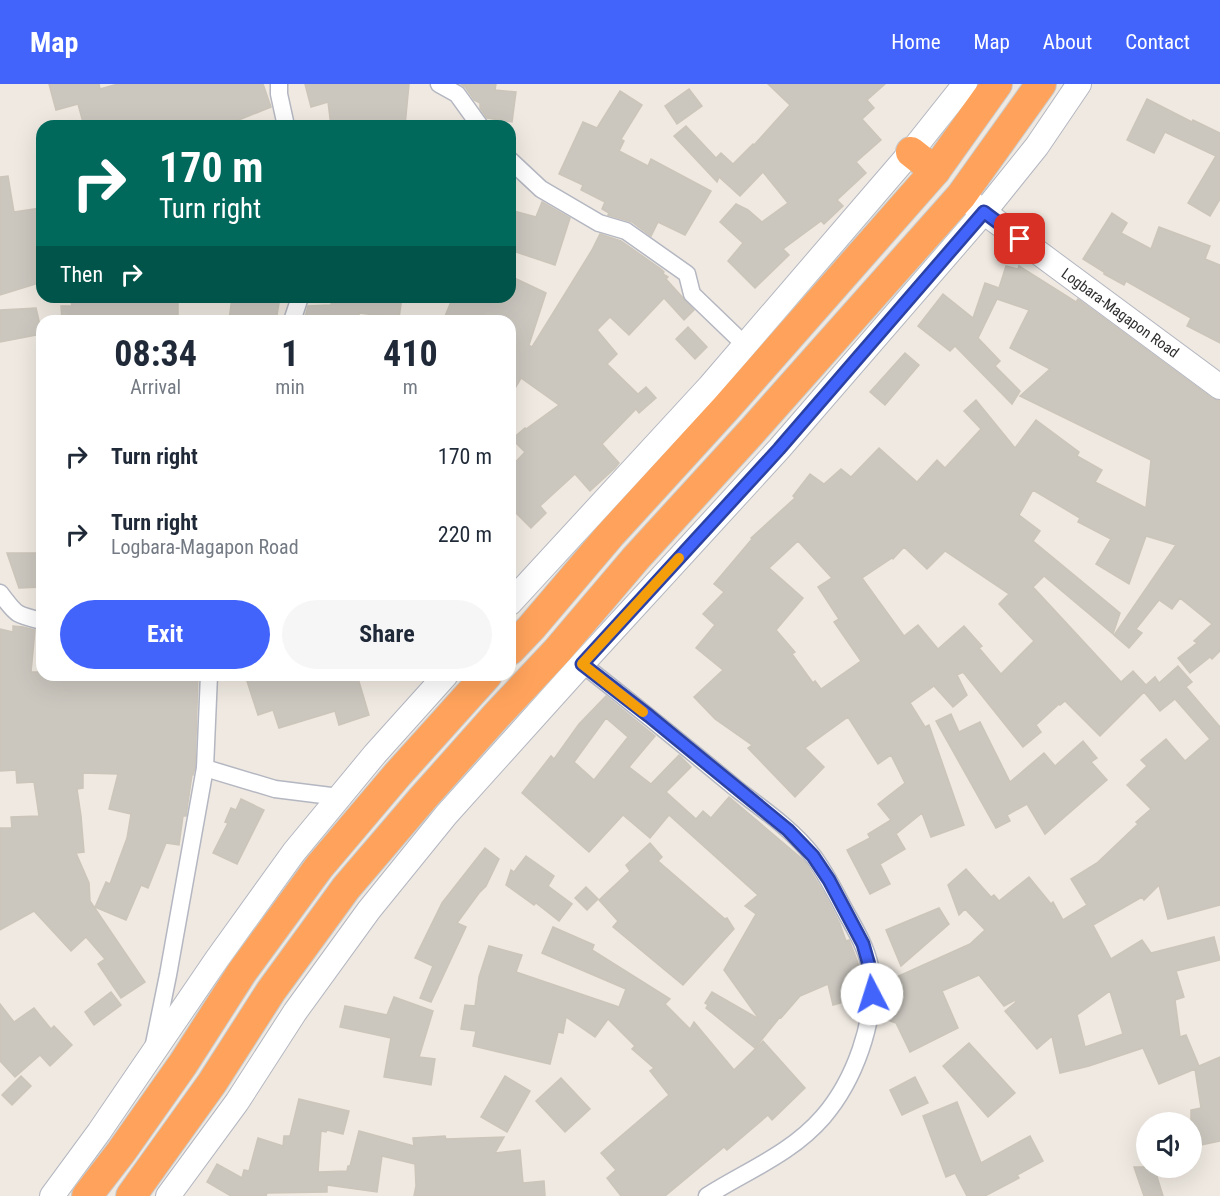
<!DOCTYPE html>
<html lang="en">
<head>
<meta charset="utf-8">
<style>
  :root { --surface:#fff; --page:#f6f6f7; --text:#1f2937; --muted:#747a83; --accent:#4264fb }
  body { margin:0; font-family:"Roboto Condensed",sans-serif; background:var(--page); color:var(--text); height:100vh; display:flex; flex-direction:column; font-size:22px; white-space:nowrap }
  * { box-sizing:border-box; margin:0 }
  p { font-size:20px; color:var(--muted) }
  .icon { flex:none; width:33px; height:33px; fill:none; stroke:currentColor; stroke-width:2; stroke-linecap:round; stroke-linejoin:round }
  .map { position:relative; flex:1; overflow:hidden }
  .side { position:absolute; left:36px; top:231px; width:480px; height:366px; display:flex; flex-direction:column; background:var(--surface); border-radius:18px; box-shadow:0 6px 24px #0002 }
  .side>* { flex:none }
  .top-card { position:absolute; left:36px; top:36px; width:480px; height:183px; border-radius:18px; box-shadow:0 6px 24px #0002; background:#00695c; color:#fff; overflow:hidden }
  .controls { position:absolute; left:1136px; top:1028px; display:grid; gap:12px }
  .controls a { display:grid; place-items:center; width:66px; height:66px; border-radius:50%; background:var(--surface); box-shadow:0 6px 24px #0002; font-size:30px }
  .pin { position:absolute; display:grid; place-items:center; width:51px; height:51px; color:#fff; margin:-26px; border-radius:12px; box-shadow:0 3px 9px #0006 }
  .me { position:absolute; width:66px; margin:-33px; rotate:355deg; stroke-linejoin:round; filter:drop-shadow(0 0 4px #0008) }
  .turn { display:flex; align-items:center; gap:21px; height:126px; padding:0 24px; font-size:27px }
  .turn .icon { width:78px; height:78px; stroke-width:2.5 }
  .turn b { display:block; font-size:42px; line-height:51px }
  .then { display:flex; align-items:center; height:57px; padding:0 24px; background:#0003; gap:12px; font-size:22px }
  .eta { display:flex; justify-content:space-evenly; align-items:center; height:102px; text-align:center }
  .eta b { font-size:36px; font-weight:700; line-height:42px }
  .primary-button { display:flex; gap:12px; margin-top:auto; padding:12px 24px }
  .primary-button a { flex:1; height:69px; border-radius:36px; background:var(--accent); color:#fff; font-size:24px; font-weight:700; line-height:69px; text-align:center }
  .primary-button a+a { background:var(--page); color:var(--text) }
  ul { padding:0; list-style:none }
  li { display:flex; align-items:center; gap:18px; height:78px; padding:0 24px }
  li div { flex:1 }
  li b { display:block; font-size:22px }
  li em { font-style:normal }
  header { display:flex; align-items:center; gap:36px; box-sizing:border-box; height:84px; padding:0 30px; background:var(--accent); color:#fff }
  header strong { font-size:28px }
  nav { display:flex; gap:33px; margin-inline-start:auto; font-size:21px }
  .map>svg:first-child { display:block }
</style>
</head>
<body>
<header>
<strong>Map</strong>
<nav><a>Home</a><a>Map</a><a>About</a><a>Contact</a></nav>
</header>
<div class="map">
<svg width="1220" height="1112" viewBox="0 0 1220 1112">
  <rect width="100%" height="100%" fill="#efe9e1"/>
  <g fill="#cbc7bf" stroke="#cbc5ba" stroke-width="1.5" fill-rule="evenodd">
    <path d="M49,0H99L100,5L118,0H263L271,23L224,42H84L78,20L56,26Z"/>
    <path d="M305,0H409L405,42H331L328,18L311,23Z"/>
    <path d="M461,0H496L495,6L516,8L512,38L487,34L480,24V19L474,16L466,4Z"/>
    <path d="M768,0H885L867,16L874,24L862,35L881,56L856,78L866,89L837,116L843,122L824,140L821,137L783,165L789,171L755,204L728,177L743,159L720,138L736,120L748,126L762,138L788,119L763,88L740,112L719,93L717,98L674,52L686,42L716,74L721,69L733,80L753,60L754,61L790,21Z"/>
    <path d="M689,5L702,22L677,40L665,22Z"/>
    <path d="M620,7L642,21L621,55L624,57L619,67L648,82L651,75L711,107L685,151L658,138L651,152L632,138L608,131L609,129L602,125L605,118L581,106L583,101L559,90L583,38L597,44Z"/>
    <path d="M1147,15L1192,38L1193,36L1220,49V115L1210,132L1188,119L1216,72L1165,48L1154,69L1127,56Z"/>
    <path d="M8,92L14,128L40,124L42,139V198L0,211V93Z"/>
    <path d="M542,118L570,134L555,181L510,166V126L536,133Z"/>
    <path d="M1112,129L1127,139L1121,149L1151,165L1159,143L1210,162L1205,175L1220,181V259L1187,242L1191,234L1126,197L1124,201L1104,190V188L1083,175Z"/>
    <path d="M600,150L621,157L661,185L664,188L663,190L668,193L666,195L694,226L684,236L664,214L629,251L610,233L597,246L617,270L607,280L638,310L646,303L656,314L639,329L636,325L602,360L619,379L615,384L590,407L575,390L540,422L546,429L531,444L510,423V384L525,368L512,355L525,344L526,345L559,321L521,294L510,313V237H443L453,213H510V192L546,209L529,261L532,263L592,166Z"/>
    <path d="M1006,182L1018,185L1019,182L1076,218L1078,215L1212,314L1220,317V567L1212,575L1210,573L1190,589L1178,574L1197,559L1194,557L1212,540L1180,514L1172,525L1159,516L1136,545L1142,549L1129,564L1114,551L1176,461L1146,452L1129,500L1096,480L1111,455L1078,438L1080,434L1033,406L1019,431L1040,447L1033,457L1120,529L1113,550L1044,492L1033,503L1121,598L1133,587L1146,601L1155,593L1159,599L1178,582L1192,598L1186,603L1220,643V821L1168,835L1159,801L1144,816L1142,813L1093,841L1111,875L1142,856L1151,869L1214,853L1220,876L1176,887L1184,913L1175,916L1180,953L1186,951L1199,982L1220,973V1057L1191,1063V1026L1201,1024L1195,985L1159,1000L1143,964L1089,982L1060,989L1052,952L1037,965L1005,927L1016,918L1015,916L1004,922L979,891L942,907L958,944L910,968L896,939L882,934L896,898L894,894L970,860L985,846L965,825L959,831L948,801L966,785L991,813L994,811L999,817L1029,793L1051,820L1053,818L1063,836L1087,821L1071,795L1097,779L1138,740L1136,738L1151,725L1127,701L1147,682L1141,676L1166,655L1185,677L1210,655L1175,615L1160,627L1144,608L1100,652L1065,617L1060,621L1059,620L1036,641L1041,648L1023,663L963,588L957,591L967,611L953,623L934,602L910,619L925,643L929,641L964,741L931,753L922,729L896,750L905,765L880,780L890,800L870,810L847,766L870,754L868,750L891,736L878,720L905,699L891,671L878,680L848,633L805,664L824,683L795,713L748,664L752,661L715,635L694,613L723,586L696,564L715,541L703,530L724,508L714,500L752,455L751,454L795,414L793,412L810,390L824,400L841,385L851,393L879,364L917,398L937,376L945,384L981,345L964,327L976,316L1015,364L1036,336L1079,368L1077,372L1102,386L1095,398L1146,424L1151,376L1020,312L1050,285L1010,264L1029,226L997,215L978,254L1000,277L995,282L1020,307L1012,320L955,262L950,267L918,242L943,210L973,234L985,199L999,204ZM798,457L832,494L818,503L839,535L834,538L861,577L821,605L815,597L813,599L792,570L795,568L776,546L803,514L769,484ZM904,463L927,485L945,467L1009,510L999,520L1034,557L1001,590L979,564L982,562L964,542L938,565L918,541L904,552L862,494L892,474L893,475ZM1110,907L1123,950L1085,963L1077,931Z"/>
    <path d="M70,213H178V237H62L61,222H72Z"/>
    <path d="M232,213H280L276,237H229Z"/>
    <path d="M332,213H402L399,234L359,229V237H304L308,222L331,221Z"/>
    <path d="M36,224L42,250L0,258V226Z"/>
    <path d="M688,243L707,263L695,275L676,255Z"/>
    <path d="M905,269L919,281L885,321L870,308Z"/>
    <path d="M7,469H42V503L19,504Z"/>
    <path d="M13,542L23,543L35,546L31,588H42V591H198L195,683L193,691H192L186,732H183L179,761L166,759L148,804L141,801L126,836L95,823L106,798L110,800L127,754L131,730L109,725L118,690L83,689V704L77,705L81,732L84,768L76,769L89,799L90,817L145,898L121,914L98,880L105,875L86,853L71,867L34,827L0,846V744H12L11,733L39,732L34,698L17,699L16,686L0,687V545L13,548Z"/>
    <path d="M245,591H357L369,631L339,641L335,627L279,644L273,626L258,631Z"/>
    <path d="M606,612L655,652L629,683L651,700L679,671L691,683L666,708L696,735L703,727L711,734L729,713L800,773L805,778L824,809L840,840L846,857L849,856L857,876L860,886L848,891L854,915L833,921L828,900L800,912L781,934L780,933L755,964L706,924L708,921L705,919L712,908L759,935L724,886L756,830L745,822L758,811L669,731L650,754L623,731L589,768L522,709L551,672L554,675L579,640ZM606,634L628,653L594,696L574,678Z"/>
    <path d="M951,630L959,648L980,638L1010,698L1044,669L1055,682L1083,657L1097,674L1091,678L1107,696L1045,750L1027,720L1007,731L1010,737L996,744L936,637Z"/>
    <path d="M241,715L264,726L237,780L213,769L228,739L225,738L231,724L236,726Z"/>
    <path d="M650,759L662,773L658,777L725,835L727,834L734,845L683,901L613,843L618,837L599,816L630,787L626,781Z"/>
    <path d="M485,764L499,775L486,802L479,809L457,839L466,843L431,918L420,914L433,882L415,874L442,819Z"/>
    <path d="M526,772L554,792L548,802L572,820L559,837L536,819L534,821L506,801L511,786L514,788Z"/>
    <path d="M586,803L598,815L587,826L575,814Z"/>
    <path d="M939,824L949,840L901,882L886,846Z"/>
    <path d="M553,843L594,861L592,866L670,915L665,920L690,945L694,938L734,986L763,957L805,1004L772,1036L768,1031L727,1066L724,1063L665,1112H621L607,1094L616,1086L601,1069L669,1011L650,987L654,984L632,965L635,962L608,935L595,953L566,933L563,949L558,948L550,980L473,962L476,947L461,945L465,921L475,922L479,893L489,862L522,871L516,888L619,923L626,905L542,869Z"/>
    <path d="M111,908L121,921L94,941L85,928Z"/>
    <path d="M394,913L433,927L419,973L435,975L431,1001L384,993L391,954L340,943L345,922L387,931Z"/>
    <path d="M0,920L14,938L34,924L51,945L54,942L72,961L50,982L40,971L15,993L0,977Z"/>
    <path d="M969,959L1015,1009L988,1033L943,982Z"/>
    <path d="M21,992L31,1002L12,1021L2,1011Z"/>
    <path d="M505,992L530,1007L507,1048L481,1033Z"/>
    <path d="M915,993L928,1019L902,1031L890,1006Z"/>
    <path d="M561,994L590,1025L565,1048L536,1017Z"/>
    <path d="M299,1015L349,1027L343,1050L327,1046L326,1048L321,1047L318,1088L347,1087L348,1082H350L359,1047L414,1062L413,1054L445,1052L446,1055L504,1053L495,1069L520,1066L523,1099L544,1097L545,1112H414L416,1102L415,1080L382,1072L377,1108L327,1101V1108L267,1109L266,1112H231L207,1098L217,1080L242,1094L244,1086L249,1087L258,1054L283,1062L284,1052H290Z"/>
    <path d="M957,1018L981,1079L1030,1052L1043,1077L1017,1091L1019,1094L985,1112H967L955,1089L946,1093L923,1032Z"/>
    <path d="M1134,1083H1154L1163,1112H1144Z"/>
  </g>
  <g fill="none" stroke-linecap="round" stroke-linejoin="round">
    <defs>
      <g id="street">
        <path d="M279,0V10L286,42"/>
        <path d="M439,0L457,10L480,42"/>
        <path d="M510,76L541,105L599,139L626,147L687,190L692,210L745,261"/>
        <path d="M292,237L300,213"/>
        <path d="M0,509C17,531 14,530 42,537"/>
        <path d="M582,580C635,621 686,663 738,706C764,726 793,746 813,772C825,788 834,806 843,823C854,844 869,866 871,890C876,938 854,997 823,1033C791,1070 746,1087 707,1112"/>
        <path d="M205,684L275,705L339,713"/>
        <path d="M154,960L168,891L205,684L209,591"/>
      </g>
      <g id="secondary">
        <path d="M970,118L1220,303"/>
        <path d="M510,519L709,303L911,68L965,0"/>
        <path d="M52,1112L99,1048L217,875L294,768L375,670L446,591"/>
        <path d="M168,1112L237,1018L295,928L369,826L446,731L582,580L779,365L984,128L1037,62L1079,0"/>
      </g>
      <g id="highway">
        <path d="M911,68L935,87"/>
        <path d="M510,566L531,544L610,451L727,323L935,87L997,0"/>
        <path d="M87,1112L121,1068L183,980L242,888L319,783L397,691L487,591"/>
        <path d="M131,1112L212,999L271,907L346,804L423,714L496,632L557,567L636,474L753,346L961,112L1041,0"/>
      </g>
    </defs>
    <use href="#street" stroke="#b4b7c1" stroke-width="19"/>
    <use href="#secondary" stroke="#b4b7c1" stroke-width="26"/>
    <use href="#highway" stroke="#c9c9c9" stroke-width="32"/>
    <use href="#street" stroke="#fff" stroke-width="16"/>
    <use href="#secondary" stroke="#fff" stroke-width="24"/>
    <use href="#highway" stroke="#ffa35c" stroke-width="30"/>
  </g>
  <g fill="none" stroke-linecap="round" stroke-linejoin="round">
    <defs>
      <path id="route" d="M872,910L871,888L863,860L829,796L813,772L788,746L649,632L582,580L779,365L984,128L1020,155"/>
    </defs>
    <use href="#route" stroke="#2b41a3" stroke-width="15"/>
    <use href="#route" stroke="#4264fb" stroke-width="10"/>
    <path stroke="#f59e0b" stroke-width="10" d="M643,628L582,580L679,474"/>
  </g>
  <g text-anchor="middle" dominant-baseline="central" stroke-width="6" stroke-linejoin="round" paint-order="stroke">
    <g font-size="15" fill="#2e2e2e" stroke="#fff">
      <text transform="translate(1120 229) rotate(36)">Logbara-Magapon Road</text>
    </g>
  </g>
</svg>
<div class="controls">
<a><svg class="icon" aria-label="sound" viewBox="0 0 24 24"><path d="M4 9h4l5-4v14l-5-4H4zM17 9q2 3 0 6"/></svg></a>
</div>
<div class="pin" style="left:1020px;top:155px;background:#d93025"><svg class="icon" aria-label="arrive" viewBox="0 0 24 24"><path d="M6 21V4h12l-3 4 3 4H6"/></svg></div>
<svg class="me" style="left:872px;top:910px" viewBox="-20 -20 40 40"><circle r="19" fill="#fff"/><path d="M0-13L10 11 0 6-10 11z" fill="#4264fb"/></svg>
<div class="top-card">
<div class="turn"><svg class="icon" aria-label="right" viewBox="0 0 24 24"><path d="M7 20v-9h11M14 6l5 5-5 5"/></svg><div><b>170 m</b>Turn right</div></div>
<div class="then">Then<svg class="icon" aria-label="right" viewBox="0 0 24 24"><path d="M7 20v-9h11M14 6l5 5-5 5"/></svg></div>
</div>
<section class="side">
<div class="eta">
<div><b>08:34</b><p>Arrival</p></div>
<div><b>1</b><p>min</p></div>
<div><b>410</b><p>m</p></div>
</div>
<ul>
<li><svg class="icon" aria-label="right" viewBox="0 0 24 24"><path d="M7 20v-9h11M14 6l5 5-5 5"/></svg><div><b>Turn right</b></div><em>170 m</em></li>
<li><svg class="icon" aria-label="right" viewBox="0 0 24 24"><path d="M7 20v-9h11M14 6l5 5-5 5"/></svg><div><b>Turn right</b><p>Logbara-Magapon Road</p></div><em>220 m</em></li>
</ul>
<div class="primary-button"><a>Exit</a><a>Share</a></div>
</section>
</div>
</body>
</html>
